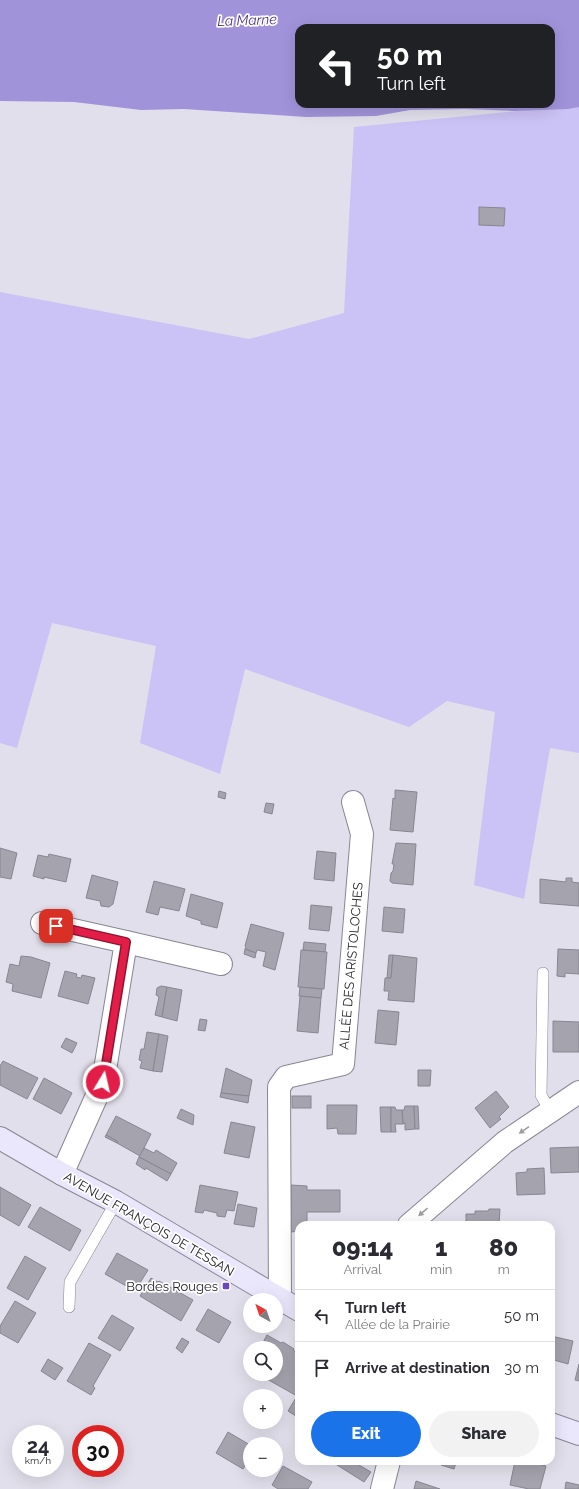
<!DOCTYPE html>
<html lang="en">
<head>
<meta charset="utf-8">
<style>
  :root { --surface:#fff; --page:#f2f2f3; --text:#2b2b33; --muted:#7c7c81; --line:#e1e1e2; --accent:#1a73e8 }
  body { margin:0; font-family:Raleway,sans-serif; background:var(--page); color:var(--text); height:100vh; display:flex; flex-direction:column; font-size:15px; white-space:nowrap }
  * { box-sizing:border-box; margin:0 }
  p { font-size:13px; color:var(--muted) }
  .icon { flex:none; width:22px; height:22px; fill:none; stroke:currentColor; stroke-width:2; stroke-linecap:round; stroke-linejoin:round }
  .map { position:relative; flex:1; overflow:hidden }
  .drawer { position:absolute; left:295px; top:1221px; width:260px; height:244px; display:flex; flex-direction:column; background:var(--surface); border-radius:12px; box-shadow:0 4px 16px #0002 }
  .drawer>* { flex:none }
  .guide { position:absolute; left:295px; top:24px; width:260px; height:84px; border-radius:12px; box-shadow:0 4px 16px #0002; background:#202124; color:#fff; overflow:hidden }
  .needle { width:26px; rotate:320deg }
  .fabs { position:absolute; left:243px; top:1293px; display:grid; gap:8px }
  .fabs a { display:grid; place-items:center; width:40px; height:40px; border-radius:50%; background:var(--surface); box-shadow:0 4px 16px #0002; font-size:20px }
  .speed { position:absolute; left:12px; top:1425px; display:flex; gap:8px; font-size:20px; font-weight:700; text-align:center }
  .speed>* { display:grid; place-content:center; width:52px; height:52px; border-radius:50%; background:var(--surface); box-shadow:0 4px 16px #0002; line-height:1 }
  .speed small { font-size:10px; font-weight:400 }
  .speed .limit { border:6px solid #d22; background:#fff; color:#111 }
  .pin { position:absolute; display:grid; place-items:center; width:34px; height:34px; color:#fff; margin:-17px; border-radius:8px; box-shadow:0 2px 6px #0006 }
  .me { position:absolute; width:44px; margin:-22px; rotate:9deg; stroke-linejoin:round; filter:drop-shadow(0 0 3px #0008) }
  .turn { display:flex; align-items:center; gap:14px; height:84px; padding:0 16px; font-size:18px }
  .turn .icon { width:52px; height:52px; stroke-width:2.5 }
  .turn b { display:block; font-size:28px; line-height:34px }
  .eta { display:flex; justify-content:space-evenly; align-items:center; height:68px; text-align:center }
  .eta b { font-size:24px; font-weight:800; line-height:28px }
  .button { display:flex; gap:8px; margin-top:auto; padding:8px 16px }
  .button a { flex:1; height:46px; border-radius:24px; background:var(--accent); color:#fff; font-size:16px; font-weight:800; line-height:46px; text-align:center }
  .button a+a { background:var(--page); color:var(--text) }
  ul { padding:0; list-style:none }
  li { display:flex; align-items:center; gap:12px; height:52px; padding:0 16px; border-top:1px solid var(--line) }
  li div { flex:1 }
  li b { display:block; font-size:15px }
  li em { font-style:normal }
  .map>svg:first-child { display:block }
</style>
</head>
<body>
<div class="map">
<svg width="579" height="1489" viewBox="0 0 579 1489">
  <rect width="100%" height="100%" fill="#e1dfeb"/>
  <path fill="#cbc2f5" d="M579,105V753L550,748L524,899L474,885L495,712L447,701L409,727L245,669L220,774L140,743L156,646L52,623L17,748L0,743V292L249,339L344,313L354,127Z"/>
  <path fill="#a193da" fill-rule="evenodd" d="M0,0H579V107L568,109L514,111L465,109L410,110L376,116L306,117L184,109L141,110L74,102L0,101ZM299,28H551V104H299Z"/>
  <g fill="#a4a3ae" stroke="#888692">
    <path d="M479,207L505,208L504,226L479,225Z"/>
    <path d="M395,790L417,792L413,832L390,830L393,798L395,799Z"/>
    <path d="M219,791L226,793L225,799L218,797Z"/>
    <path d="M266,803L274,804L272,814L264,812Z"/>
    <path d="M396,843L416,844L413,885L392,883L390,881L391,873L393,871L394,864H392Z"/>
    <path d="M0,848L17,853L11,879L0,877Z"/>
    <path d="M317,851L336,853L334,881L314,879Z"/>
    <path d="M49,854L71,859L66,882L44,877V879L33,876L38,855L48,857Z"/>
    <path d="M92,875L118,882L113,904L109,907L101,906L100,901L86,898Z"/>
    <path d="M566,878H572V882L579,883V906L540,903V879L566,882Z"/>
    <path d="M154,881L185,889L179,911L160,907L158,915L146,912Z"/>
    <path d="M191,894L223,903L217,928L201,924V921L186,916Z"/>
    <path d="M311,905L332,907L329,931L309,929Z"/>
    <path d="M384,907L405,909L403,933L382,931Z"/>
    <path d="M251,924L284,933L275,970L263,966L266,952L257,950L256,953L245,949L246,947L245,946Z"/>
    <path d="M304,942L326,944L325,952L303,950Z"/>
    <path d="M245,949L256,953L255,958L244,954Z"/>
    <path d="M558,949L579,950V974L565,973V977L557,976Z"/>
    <path d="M301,950L327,952L324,989L298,987Z"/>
    <path d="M389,955H393L391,978H387Z"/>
    <path d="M393,955L417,958L414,1002L388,1000L389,991H384L385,978H391Z"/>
    <path d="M21,956L31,957L50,963L41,998L12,991L13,984L6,982L10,964L19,966Z"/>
    <path d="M65,971L77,974L76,977L81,978L82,975L95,978L88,1004L58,996Z"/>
    <path d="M161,986L167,987L162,1017L155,1015L159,997L156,995L157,988Z"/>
    <path d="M167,987L182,990L177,1021L162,1017Z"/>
    <path d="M300,987L322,989L321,998L299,996Z"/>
    <path d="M300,996L321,998L318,1033L297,1031Z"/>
    <path d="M378,1010L399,1012L396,1045L375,1043Z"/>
    <path d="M200,1019L207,1020L205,1031L198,1030Z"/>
    <path d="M553,1021L579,1022V1052H553Z"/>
    <path d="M147,1032L159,1034L153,1071L140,1068L142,1061L139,1060L141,1049H144Z"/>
    <path d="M159,1034L168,1036L162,1072L153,1071Z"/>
    <path d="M66,1038L77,1043L72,1053L61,1047Z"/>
    <path d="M3,1061L38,1078L27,1099L0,1085V1066Z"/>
    <path d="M226,1068L252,1080L249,1096L221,1093Z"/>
    <path d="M418,1070H431L430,1086H418Z"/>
    <path d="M44,1078L72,1093L61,1114L33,1099Z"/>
    <path d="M496,1091L509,1107L499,1117L501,1119L490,1128L475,1108Z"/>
    <path d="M221,1093L249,1096L248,1103L220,1097Z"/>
    <rect x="292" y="1096" width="19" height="12"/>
    <path d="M327,1105H357L356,1134H338L337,1128L327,1129Z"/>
    <path d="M405,1106H414L415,1129L405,1130V1123L403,1124L402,1110H404Z"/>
    <path d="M414,1106H418L419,1129H415Z"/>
    <path d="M380,1107H391V1132H381Z"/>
    <path d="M391,1107H395L396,1110H402L403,1124H395L396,1132H391Z"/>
    <path d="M181,1109L194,1115L193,1125L177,1118Z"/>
    <path d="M116,1116L151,1134L140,1156L117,1143V1141L106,1135Z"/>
    <path d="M231,1122L255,1127L249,1158L224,1153Z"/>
    <path d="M106,1135L117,1141V1143L105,1137Z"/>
    <path d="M579,1147V1172L551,1173L550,1148Z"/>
    <path d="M144,1148L154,1153L156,1150L177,1163L171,1174L139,1157Z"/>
    <path d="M139,1157L171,1174L167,1181L146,1168L145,1170L136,1164Z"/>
    <path d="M544,1168L545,1194L517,1195L516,1173L527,1172V1169Z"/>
    <path d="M200,1185L238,1192L234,1211L227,1210L225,1217L217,1216V1213L204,1210L203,1213L195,1212Z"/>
    <path d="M291,1185L307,1186V1190H340V1212H307V1225H299V1231L291,1232Z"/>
    <path d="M0,1187L31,1205L19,1226L0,1215Z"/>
    <path d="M238,1204L257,1208L254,1227L234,1224Z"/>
    <path d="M40,1207L81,1230L70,1251L28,1227Z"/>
    <path d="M489,1209H500L499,1225H466V1214H475V1211H488Z"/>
    <path d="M117,1253L148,1270L135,1291L105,1274Z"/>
    <path d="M25,1256L46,1268L28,1300L7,1288Z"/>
    <path d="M151,1278L158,1282L159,1281L193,1300L181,1321L140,1296Z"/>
    <path d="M15,1301L36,1313L18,1343L0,1333V1326Z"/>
    <path d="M208,1309L231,1322L219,1343L196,1330Z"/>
    <path d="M112,1315L134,1328L120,1351L98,1338Z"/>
    <path d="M267,1335L281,1343L283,1342L294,1349L293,1350L299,1354V1418L288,1411L297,1396L258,1374H276V1348H260Z"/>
    <path d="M551,1336L573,1341L568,1364L554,1360V1358H551Z"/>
    <path d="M182,1338L189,1342L182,1353L176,1348Z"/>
    <path d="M89,1343L111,1355L93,1386L95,1388L91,1395L67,1381Z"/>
    <path d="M48,1359L63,1368L55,1380L41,1371Z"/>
    <path d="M579,1364V1381L575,1380Z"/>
    <path d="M228,1432L250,1445V1457L243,1469L216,1453Z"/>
    <path d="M335,1461H352L371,1472L364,1482L334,1463Z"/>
    <path d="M442,1461H451L456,1463L454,1469L441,1465Z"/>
    <path d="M515,1461H525L546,1466L540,1489H529L510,1485Z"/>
    <path d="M283,1466L312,1482L308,1489H278L272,1485Z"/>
    <path d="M416,1481L440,1489H414Z"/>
    <path d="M566,1482L579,1485V1489H565Z"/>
  </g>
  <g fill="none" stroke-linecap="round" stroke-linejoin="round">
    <defs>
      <g id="lane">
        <path d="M543,973L541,1095L550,1111"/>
        <path d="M69,1307L70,1282L116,1202"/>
      </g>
      <g id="street">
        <path d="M42,923L126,942L103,1082L62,1174"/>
        <path d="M126,942L221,964"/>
        <path d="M409,1225L505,1142L579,1092"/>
        <path d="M280,1299L279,1087L286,1077L343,1064L362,834L353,802"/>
        <path d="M382,1489L389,1461"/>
      </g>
      <g id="secondary">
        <path d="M0,1138L62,1174L116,1202L299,1310"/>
        <path d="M551,1424L579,1434"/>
      </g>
    </defs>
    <use href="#lane" stroke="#888692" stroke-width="12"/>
    <use href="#street" stroke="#888692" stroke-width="24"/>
    <use href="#secondary" stroke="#888692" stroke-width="24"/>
    <use href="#lane" stroke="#fff" stroke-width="11"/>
    <use href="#street" stroke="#fff" stroke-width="22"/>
    <use href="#secondary" stroke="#eae6fb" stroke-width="22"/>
  </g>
  <defs><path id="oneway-solid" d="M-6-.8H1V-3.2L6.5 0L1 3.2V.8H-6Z"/></defs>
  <g fill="#9d9d9f">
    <use href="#oneway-solid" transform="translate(524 1130) rotate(146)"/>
    <use href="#oneway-solid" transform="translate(423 1212) rotate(139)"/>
  </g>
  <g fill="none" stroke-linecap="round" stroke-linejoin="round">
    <defs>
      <path id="route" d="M56,926L126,942L103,1082"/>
    </defs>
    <use href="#route" stroke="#92132f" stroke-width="10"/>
    <use href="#route" stroke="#e11d48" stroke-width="7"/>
  </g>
  <rect fill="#6c47c0" stroke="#fff" stroke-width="1.5" x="222" y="1282" width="8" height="8" rx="2"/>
  <g text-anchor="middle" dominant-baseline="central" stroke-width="3.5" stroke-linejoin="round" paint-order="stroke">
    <g font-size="13" fill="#26252a" stroke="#fff">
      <text transform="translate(351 966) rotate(-85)">ALLÉE DES ARISTOLOCHES</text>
      <text transform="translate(149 1224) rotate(30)">AVENUE FRANÇOIS DE TESSAN</text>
    </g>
    <g font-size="13" fill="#26252a" stroke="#fff" text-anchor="end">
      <text x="218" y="1286">Bordes Rouges</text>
    </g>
    <g font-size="14" font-style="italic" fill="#4b3285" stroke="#fff">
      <text transform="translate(247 20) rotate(-2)">La Marne</text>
    </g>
  </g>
</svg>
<div class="fabs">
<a><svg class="needle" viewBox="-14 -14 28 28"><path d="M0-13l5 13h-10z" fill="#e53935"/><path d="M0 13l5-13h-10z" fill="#7c7c81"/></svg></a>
<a><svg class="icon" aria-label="search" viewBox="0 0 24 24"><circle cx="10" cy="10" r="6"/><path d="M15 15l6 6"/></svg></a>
<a>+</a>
<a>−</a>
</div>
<div class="speed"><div>24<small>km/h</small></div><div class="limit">30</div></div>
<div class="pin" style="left:56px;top:926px;background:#d93025"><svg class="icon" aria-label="arrive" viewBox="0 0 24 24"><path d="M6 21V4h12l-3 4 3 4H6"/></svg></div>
<svg class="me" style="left:103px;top:1082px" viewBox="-20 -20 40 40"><circle r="17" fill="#e11d48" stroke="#fff" stroke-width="3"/><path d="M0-11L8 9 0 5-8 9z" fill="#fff"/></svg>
<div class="guide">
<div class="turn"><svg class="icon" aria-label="left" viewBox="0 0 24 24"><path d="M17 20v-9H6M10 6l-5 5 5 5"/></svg><div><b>50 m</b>Turn left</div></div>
</div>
<section class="drawer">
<div class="eta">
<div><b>09:14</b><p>Arrival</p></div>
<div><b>1</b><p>min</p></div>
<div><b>80</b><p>m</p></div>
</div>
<ul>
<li><svg class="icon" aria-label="left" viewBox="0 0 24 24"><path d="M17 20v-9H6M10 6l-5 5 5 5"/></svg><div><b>Turn left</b><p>Allée de la Prairie</p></div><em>50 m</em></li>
<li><svg class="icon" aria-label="arrive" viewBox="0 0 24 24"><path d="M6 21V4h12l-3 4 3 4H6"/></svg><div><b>Arrive at destination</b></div><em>30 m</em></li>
</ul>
<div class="button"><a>Exit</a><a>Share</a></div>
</section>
</div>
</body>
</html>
